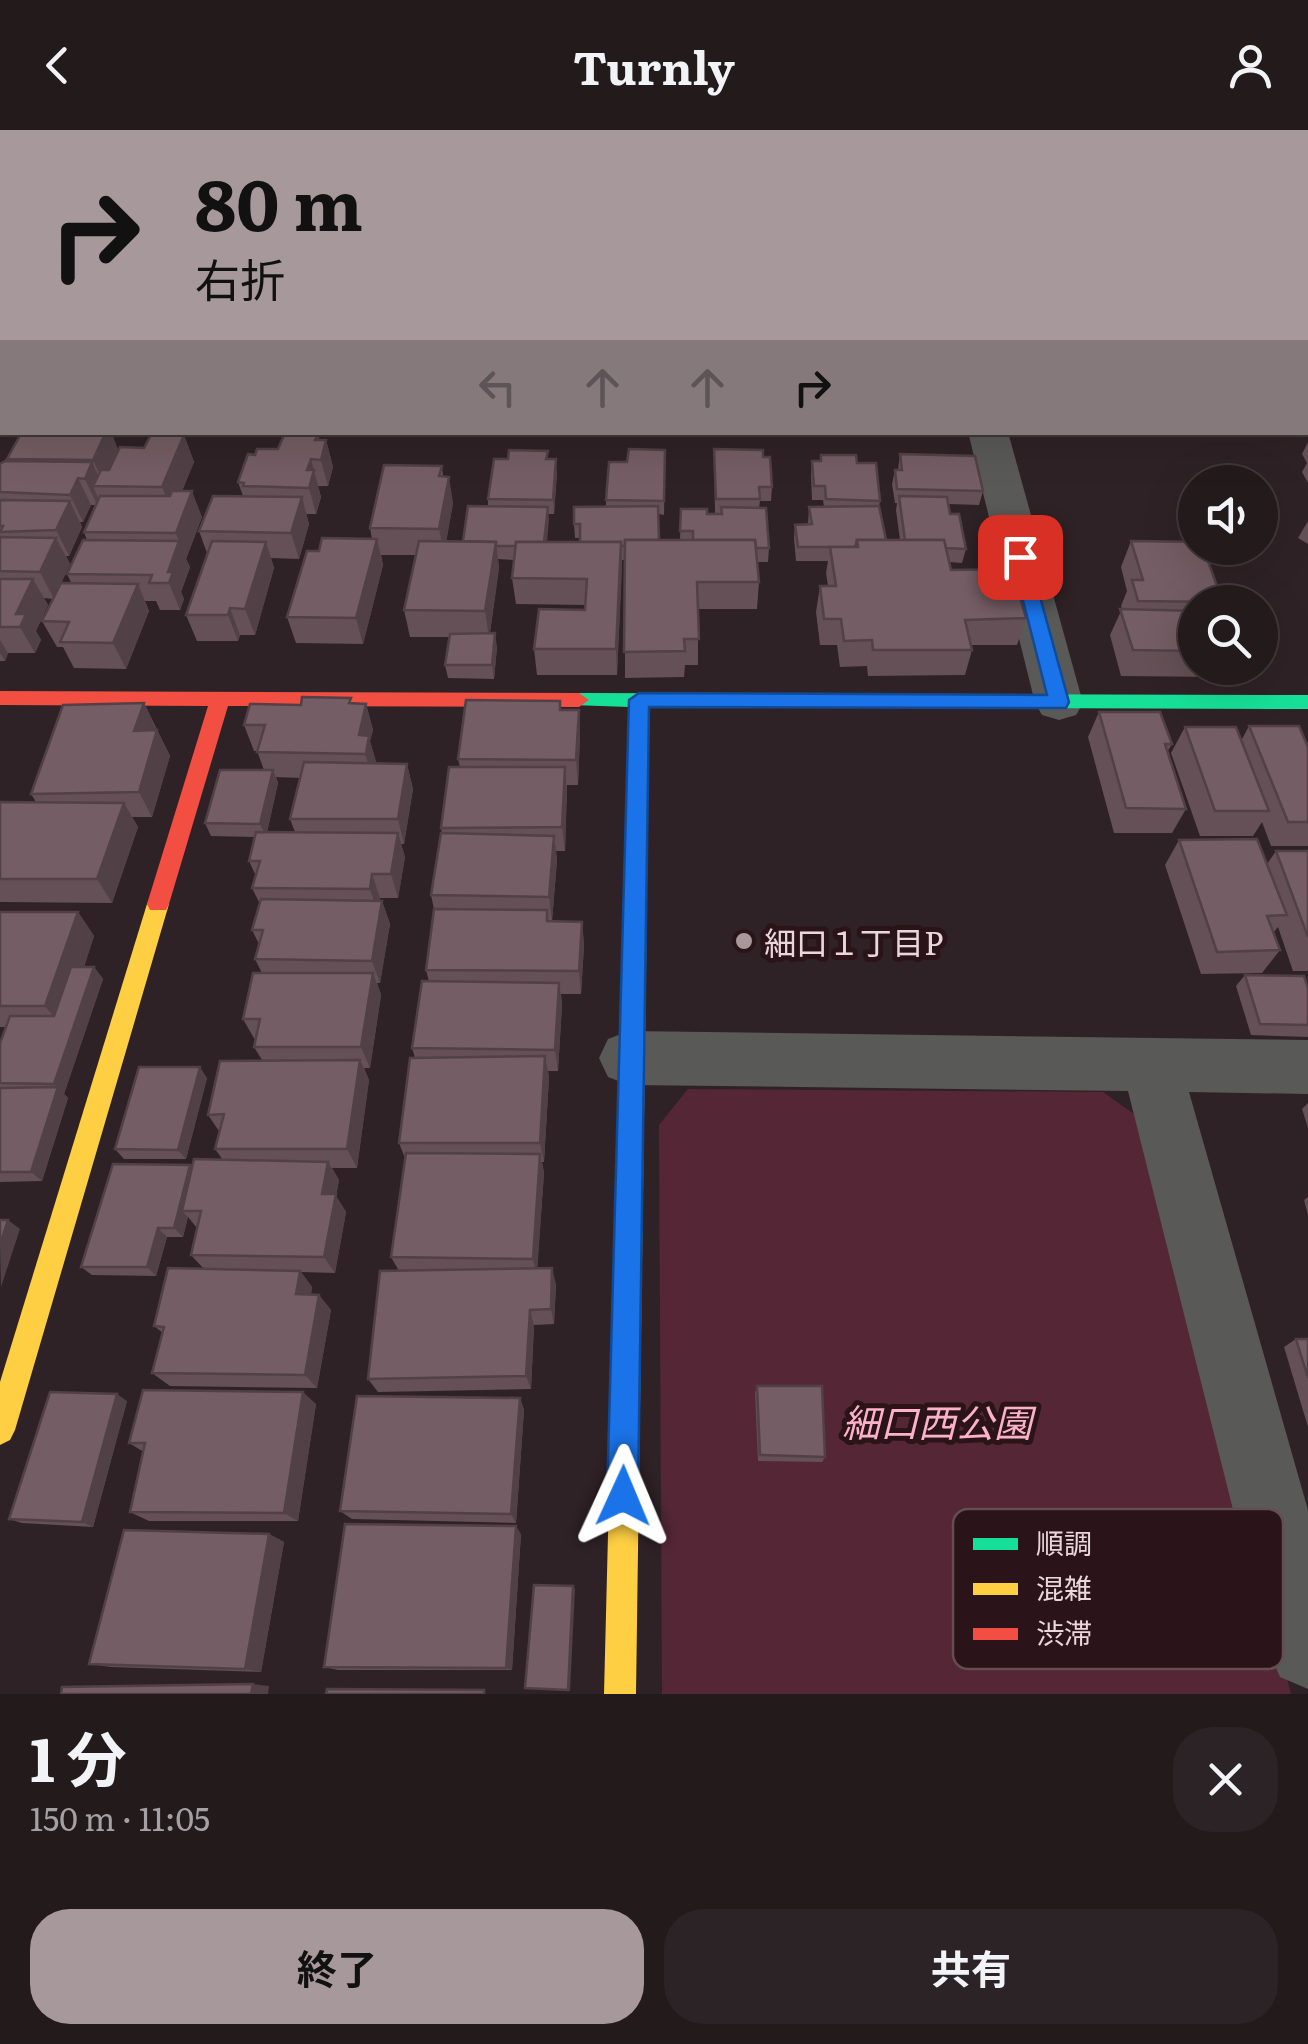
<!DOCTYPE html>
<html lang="ja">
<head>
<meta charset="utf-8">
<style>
  :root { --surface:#231a1c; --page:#2b2325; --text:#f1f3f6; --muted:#a3a1a3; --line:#40383b; --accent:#a7989c }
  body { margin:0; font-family:Literata,"Noto Sans JP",serif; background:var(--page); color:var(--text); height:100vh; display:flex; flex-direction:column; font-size:38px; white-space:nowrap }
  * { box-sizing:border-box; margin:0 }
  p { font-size:32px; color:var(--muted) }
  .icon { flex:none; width:55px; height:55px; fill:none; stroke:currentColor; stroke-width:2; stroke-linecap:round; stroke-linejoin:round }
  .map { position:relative; height:1564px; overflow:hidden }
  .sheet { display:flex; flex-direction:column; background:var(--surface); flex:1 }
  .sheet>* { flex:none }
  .top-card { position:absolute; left:0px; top:0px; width:1310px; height:305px; box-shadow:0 10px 40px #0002,0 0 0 2px var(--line); background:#a7989c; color:#111; overflow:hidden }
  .tools { position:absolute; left:1178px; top:335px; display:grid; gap:20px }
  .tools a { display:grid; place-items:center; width:100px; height:100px; border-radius:50%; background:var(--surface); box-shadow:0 10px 40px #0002,0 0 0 2px var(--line); font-size:50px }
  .pin { position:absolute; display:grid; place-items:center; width:85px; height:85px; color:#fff; margin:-42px; border-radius:20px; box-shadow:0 5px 15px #0006 }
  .me { position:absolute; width:110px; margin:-55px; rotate:1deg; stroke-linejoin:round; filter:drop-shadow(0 0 8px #0008) }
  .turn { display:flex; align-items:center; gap:35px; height:210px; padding:0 30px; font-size:45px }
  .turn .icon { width:130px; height:130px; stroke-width:2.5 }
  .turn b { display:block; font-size:70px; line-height:85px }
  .lanes { display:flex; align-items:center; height:95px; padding:0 30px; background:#0003; justify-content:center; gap:50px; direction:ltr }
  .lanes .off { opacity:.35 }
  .round { display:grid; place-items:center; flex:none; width:105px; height:105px; border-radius:40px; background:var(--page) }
  .head { display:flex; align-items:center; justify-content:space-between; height:170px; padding:0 30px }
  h1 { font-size:60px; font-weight:700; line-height:75px }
  .cta { display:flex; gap:20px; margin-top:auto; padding:20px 30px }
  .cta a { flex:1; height:115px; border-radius:40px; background:var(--accent); color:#111; font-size:40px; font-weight:700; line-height:115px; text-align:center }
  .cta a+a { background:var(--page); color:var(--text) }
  header { display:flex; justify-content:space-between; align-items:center; height:130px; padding:0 30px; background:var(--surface); font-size:45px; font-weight:700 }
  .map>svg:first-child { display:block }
</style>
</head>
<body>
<header><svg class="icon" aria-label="back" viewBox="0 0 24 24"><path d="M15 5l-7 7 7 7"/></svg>Turnly<svg class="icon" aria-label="person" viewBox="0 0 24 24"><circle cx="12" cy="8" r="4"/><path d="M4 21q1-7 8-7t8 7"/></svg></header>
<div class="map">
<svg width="1308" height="1564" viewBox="0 0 1308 1564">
  <rect width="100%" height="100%" fill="#2f2226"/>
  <path fill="#552736" d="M688,959L1103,962L1141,989L1291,1564H662L659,995Z"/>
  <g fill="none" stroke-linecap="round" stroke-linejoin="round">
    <g fill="#595958" fill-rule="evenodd">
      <path d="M1231,0H1265L1267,2H1233Z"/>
      <path d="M2,80V102L0,103V81Z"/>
      <path d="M968,302H1008L1083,573L1076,585L1059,590L1042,585L1035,573Z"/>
      <path d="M629,901L1308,910V964L1189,962L1308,1380V1559L1280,1547L1268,1519L1128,961L629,955L608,947L599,928L608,909Z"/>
    </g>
    <path fill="#16e098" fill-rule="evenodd" d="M579,563L1308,565V579L649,577L646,846L642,853L634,856L626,853L622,846L629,577L572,575L569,570L572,565Z"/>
    <g fill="#ffcf43" fill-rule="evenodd">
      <path d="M158,765L166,768L169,774L15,1300L10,1310L0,1315V1252L147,774L150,768Z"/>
      <path d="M634,836L642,839L646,846L636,1564H604L622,846L626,839Z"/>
    </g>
    <g fill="#f24e42" fill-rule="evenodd">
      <rect x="0" y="289" width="2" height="10"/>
      <path d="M0,561L579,563L589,570L579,577L228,576L169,774L166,780H150L147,774L208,576L0,575Z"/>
    </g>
  </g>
  <g fill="#645056" fill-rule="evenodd">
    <path d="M0,0H31L32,2H2V56L0,60Z"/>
    <path d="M840,0H916V2H936H840Z"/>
    <path d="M990,0H1110L1109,2H995Z"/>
    <path d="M111,302L118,321L144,318L184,305L194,332L182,361L202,387L186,429L190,437L181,462L184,469L180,480H160L156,471H145L149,481L126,539L74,538L63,517H57L42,491L53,469L44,468L48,475L36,501L41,510L35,523H8L5,531H0V334L8,331L7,329ZM91,375H96L84,402L87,410L67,444L72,454L61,453L70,434L66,426H69L82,397L80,392H83Z"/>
    <path d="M318,303L319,310H326L333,337L328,356H318L321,367L316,384H306L309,394L299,429L271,428L274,438L255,505H240L238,511H197L186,485L207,423L199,401L243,366L238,352L255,325L278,319Z"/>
    <path d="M1308,312V353L1302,342L1307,333L1302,324Z"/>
    <path d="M714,319L763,327L772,357L771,371H760L759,378L769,418L768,432H757L759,452L757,479H698V535H685L684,547L625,548V430H622L617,545H537L534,519L585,480V475L516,474L512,448L514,430L498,429L499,438L490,503L497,517L494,549L448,548L445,535L449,507H410L404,480L416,425H381L383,435L363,514L296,513L287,487L319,421L372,409L370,398L442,336L443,346L453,373L446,411H463L488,376V369L549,329L557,343L554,384H548L547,412H580V408H575L574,394L606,377V370L627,332L665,320L664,385L659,384V410H680L681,379L707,384H721V383H715Z"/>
    <path d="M900,324L983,361L979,375L948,374L950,384L966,419L962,433L949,432L951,440L1026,488L1017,515H971L972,520L965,545L868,546L867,536L840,537L837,515H820L816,482L820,456H828L826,443L828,431H796L794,408L795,395L808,394L809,377H824L823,370H812L811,345L812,331H820L821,325L857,333L880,371L879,376L886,410H900L896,380L897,373H895L892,354L895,340H898Z"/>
    <path d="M1308,391V414L1298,408Z"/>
    <path d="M1131,411L1195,472V538H1225L1220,547L1121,546L1110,505L1122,479L1121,476L1127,461L1121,437Z"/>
    <path d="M560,571L561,580H579L580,605L578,655H567L565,721H556L557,730L552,791L582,792L584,815L581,864H561L562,875L558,941H548L549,947L544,1032H542L544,1043L537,1138L556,1154L554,1194L534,1195L531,1259L378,1262L368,1249L399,1141L391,1127L405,1028L399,1013L415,928L412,918L429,851L426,840L434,779L431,765L442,703L441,698L460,637L458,629Z"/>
    <path d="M144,573L170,626L152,687H132L138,697L112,773L0,772V672H36L31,664Z"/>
    <path d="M366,574L373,600L370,611L376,633L407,634L413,659L404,714H401L405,727L398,768H380L379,771H382L390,794L380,853H377L381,865L370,938H364L369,950L357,1038H332L339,1050L336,1066L346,1082L335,1143L301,1142L312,1157L311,1164L319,1165L331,1180L317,1258L170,1256L152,1243L163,1203L154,1196L204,1139L191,1125L197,1098L188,1087L183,1107H167L156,1146L92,1145L81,1137L190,1035L192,1038L223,1030L215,1019L219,1001L208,985L262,930L254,917L255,910L243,889L262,843L255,829L259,814L252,800L260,774L252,758L256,746L249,731L255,707L211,706L205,693L264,640L257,621H254L244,595L301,575ZM276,647L300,648L290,689L295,702H267L278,653Z"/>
    <path d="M1099,582L1172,614L1167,622L1186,679L1172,703H1114L1088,607Z"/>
    <path d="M1249,596L1308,617V716H1271L1262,692L1253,706H1200L1171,623L1185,597L1241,611Z"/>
    <path d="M1179,710L1267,734L1276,721H1308V841H1293L1278,797L1273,803L1280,820L1262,843L1201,844L1165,735Z"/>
    <path d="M0,782H78L94,806L84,837H94L103,849L64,964L68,968L42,1051L0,1052V913L6,897H0Z"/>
    <path d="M1245,845L1308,858V907L1251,905L1236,856Z"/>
    <path d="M207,948L186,1029H124L115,1019Z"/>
    <path d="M1308,973V998L1302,979Z"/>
    <path d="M1308,1067V1085L1304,1070Z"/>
    <path d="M1296,1209H1308V1297L1284,1217Z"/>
    <path d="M757,1256L825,1327L822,1332L758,1331L755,1263Z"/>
    <path d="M520,1268L524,1280L516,1393L352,1389L340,1381Z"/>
    <path d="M127,1271L93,1397L22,1393L9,1389Z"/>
    <path d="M316,1274L298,1391H149L130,1382L144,1322L129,1313Z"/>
    <path d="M269,1404L284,1412L261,1542L111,1537L89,1534Z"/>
    <path d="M521,1404L512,1540H338L324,1537Z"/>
  </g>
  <g fill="#514146">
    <path d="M9,0H31L32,2H10Z"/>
    <path d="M120,0H142L141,2H118Z"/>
    <path d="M189,0H207L208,2H187Z"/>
    <path d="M252,0H266L267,2H251Z"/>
    <path d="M324,0H338L339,2H322Z"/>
    <path d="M879,0H916V2H875Z"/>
    <path d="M1,12L2,15V56L0,60Z"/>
    <path d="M106,302H111L120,324L105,356L93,330Z"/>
    <path d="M318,303L323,323L326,310L333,337L328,356L315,310Z"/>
    <path d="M184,305L194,332L173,383L162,357Z"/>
    <path d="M311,329L321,367L316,384L309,358L307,340Z"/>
    <path d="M556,329L557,343L554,384L553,370Z"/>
    <path d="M92,332L103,356H93L99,370L97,375L85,349Z"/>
    <path d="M449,347L453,373L444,425L439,399Z"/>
    <path d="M78,348L91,375L83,392L70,365Z"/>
    <path d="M192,361L202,387L186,429L190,437L181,462L184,469L180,480L169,453L168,442L179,412L176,403Z"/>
    <path d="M302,367L309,394L299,429L291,403Z"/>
    <path d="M70,371L82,397L69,426L56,400Z"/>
    <path d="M548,377L549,390L545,430L544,416Z"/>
    <path d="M56,408L70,434L54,469L40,442Z"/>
    <path d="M377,409L383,435L363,514L356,488Z"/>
    <path d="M266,412L274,438L255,505L245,479Z"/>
    <path d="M496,412L499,438L489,508L485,481Z"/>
    <path d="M621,412L622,439L617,545L616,519Z"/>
    <path d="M33,449L48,475L36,501L41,510L35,523L20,497L16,484Z"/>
    <path d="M138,454L149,481L126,539L113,513Z"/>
    <path d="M230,478L240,505L238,511L228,485Z"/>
    <path d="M495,503L497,517L494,549L492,535Z"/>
    <path d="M0,510L8,523L5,531L0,523Z"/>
    <path d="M144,573L156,599L147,626L134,601Z"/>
    <path d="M366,574L373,600L370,611L376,631L373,649L359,605Z"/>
    <path d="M579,580L580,605L578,655L576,630Z"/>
    <path d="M157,600L170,626L152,687L139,662Z"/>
    <path d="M407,634L413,659L404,714L398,689Z"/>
    <path d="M565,637L567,662L565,721L562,697Z"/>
    <path d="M273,640L278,653L266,707L260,694Z"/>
    <path d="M124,673L138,697L112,773L97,749Z"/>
    <path d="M398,703L405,727L398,768L391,744Z"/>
    <path d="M554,706L557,730L552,791L549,767Z"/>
    <path d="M372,744L380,768L378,783L370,759Z"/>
    <path d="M382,771L390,794L380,853L372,831Z"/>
    <path d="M78,782L94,806L63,898L45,876Z"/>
    <path d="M582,792L584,815L581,864L579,841Z"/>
    <path d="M94,837L103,849L64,964L68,968L42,1051L31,1042L58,958L54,954Z"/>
    <path d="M373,843L381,865L370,938L361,917Z"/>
    <path d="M559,853L562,875L558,941L555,920Z"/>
    <path d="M545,926L549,947L544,1032L540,1013Z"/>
    <path d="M360,930L369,950L357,1038L347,1019Z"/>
    <path d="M200,937L207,948L186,1029L178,1020Z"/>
    <path d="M540,1024L544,1043L537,1145L533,1129Z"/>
    <path d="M328,1032L339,1050L336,1066L346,1082L335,1143L324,1127L322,1064Z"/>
    <path d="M190,1035L198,1045L182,1081L188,1087L183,1107L174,1098Z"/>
    <path d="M8,1090L20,1099L1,1157L0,1115Z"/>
    <path d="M158,1098L167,1107L156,1146L147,1137Z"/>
    <path d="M552,1138L556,1154L554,1194L551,1179Z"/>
    <path d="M300,1141L312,1157L309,1179L296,1164Z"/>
    <path d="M319,1165L331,1180L317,1258L305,1245Z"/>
    <path d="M530,1180L534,1195L531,1259L526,1246Z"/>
    <path d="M303,1262L316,1274L298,1391L284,1383Z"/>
    <path d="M117,1264L127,1271L93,1397L82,1392Z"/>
    <path d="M520,1268L524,1280L516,1393L511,1384Z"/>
    <path d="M516,1396L521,1404L512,1540L506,1538Z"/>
    <path d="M269,1404L284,1412L261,1542L245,1539Z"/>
    <path d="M573,1456L575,1459L570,1561L568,1560Z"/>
    <path d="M253,1554L269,1556L268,1564H251Z"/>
  </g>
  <g fill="#745d64" stroke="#514146" stroke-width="2.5">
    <path d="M77,0H120L118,2H75Z"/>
    <path d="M147,0H189L187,2H145Z"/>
    <path d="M213,0H252L251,2H211Z"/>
    <path d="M280,0H324L322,2H279Z"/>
    <path d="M363,0H394L393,2H362Z"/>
    <path d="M419,0H463L462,2H418Z"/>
    <rect x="490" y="0" width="45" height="2"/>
    <path d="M560,0H602V2H559Z"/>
    <path d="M612,0H650L651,2H612Z"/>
    <rect x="660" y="0" width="33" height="2"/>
    <rect x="705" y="0" width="38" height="2"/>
    <path d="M767,0H826L830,2H770Z"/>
    <path d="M921,0H932L936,2H913Z"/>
    <path d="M1063,0H1106L1101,2H1103H1055Z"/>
    <path d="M22,302H106L93,330L7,329Z"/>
    <path d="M285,303H318L315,310H326L321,330L311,329L307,340H314L309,358L243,356L244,353L238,352L248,324L255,325L257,319H278Z"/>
    <path d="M151,305H184L162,357L93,356L101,340H109L120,317L144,318Z"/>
    <path d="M629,319L665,320L664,371L606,370L609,332H627Z"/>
    <path d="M714,319L763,320V327H770L772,357H759L760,369H716Z"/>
    <path d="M509,320L548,321L546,329H556L553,370L488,369L494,329H508Z"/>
    <path d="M900,324L975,326L983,361L897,359L895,340H902Z"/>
    <path d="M821,325H856L857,333H876L880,371L826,369L825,356H814L812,331H821Z"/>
    <path d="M5,331L92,332L85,349L78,348L70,365L0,362V334Z"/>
    <path d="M384,335L442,336L439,346L449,347L439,399L370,398Z"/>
    <path d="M172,361H192L176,403L84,402L100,366H170Z"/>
    <path d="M213,366L302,367L291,403L199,401Z"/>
    <path d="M899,366L947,367L950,384H959L966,419L946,418L944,410H905Z"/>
    <path d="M0,370L70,371L56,400L0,402L3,396H0Z"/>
    <path d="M468,376L548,377L544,412H516V416H496V412L463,411Z"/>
    <path d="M658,376L659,410H625V416H621V412H580V394H574V377Z"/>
    <path d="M879,376L886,410H857L855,417H798L795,395L812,394L809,377Z"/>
    <path d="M721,377L766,378L769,418H756L755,410H693V401H680L681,379H707V384H722Z"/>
    <path d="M0,407L56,408L40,442L0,441Z"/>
    <path d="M322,408L377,409L356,488L287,487L307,421H319Z"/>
    <path d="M83,410L179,411L168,442H173L169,453H149L152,445L67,444Z"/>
    <path d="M625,410H755L759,452H697L699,509H684L685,521L624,522Z"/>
    <path d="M857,410H944L951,440L1012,439L1026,488L965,490L972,520H873L872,510L844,511L841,489H824L820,456H836L830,417H858Z"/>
    <path d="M212,411L266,412L245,479L230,478L228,485H186Z"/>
    <path d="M419,411L496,412L485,481L404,480Z"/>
    <path d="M1131,411L1195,412V418H1203L1223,472L1138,471L1132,450H1143Z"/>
    <path d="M516,412H621L616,519H534L539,479L585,480L587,449L512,448Z"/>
    <path d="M0,449H33L16,484H26L20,497H0Z"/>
    <path d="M61,453L138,454L113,513L60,512L69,492L42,491Z"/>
    <path d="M1120,479L1195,481V521L1133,520Z"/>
    <path d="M495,503L492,535H445L450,504Z"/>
    <path d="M302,567L351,568L349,573L366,574L359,605L369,606L366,624L257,622L265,595H244L250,574L301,575Z"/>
    <path d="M466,570L560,571V580H579L576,630L458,629Z"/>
    <path d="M144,573L134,601L157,600L139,662L31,664L63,575Z"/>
    <path d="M1099,582H1160L1172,614H1165L1186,679L1126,678Z"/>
    <path d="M1249,596H1299L1308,617V692H1288Z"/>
    <path d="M1185,597H1236L1269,681H1215Z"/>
    <path d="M304,632L407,634L398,689H290Z"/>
    <path d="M449,637H565L562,697L441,698Z"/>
    <path d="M220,640H273L260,694L205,693Z"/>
    <path d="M0,672L124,673L97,749H0Z"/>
    <path d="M256,702L398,703L391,744H372L370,759L252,758L260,731H249Z"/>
    <path d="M441,703L554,706L549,767L431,765Z"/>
    <path d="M1257,709L1287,785L1267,786L1280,820L1217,822L1179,710Z"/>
    <path d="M1276,721H1308V807Z"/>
    <path d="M261,769L382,771L372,831L255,829L263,800H252Z"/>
    <path d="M434,779L547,780V791L582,792L579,841L426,840Z"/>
    <path d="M0,782H78L45,876H0Z"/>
    <path d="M71,837H94L54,954L0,953V913L10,886H54Z"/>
    <path d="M253,843H373L361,917H254L260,889H243Z"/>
    <path d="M1245,845L1304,846L1308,858V895L1260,894Z"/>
    <path d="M422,851L559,853L555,920L412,918Z"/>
    <path d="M545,926L540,1013H399L410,928Z"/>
    <path d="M360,930L347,1019H215L224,984L208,985L220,931Z"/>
    <path d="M139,937H200L178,1020L115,1019Z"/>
    <path d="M58,957L31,1042H0V958Z"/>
    <path d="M406,1023L540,1024L533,1129L391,1127Z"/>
    <path d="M194,1029L328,1032L322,1064H336L324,1127L191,1125L201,1081H182Z"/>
    <path d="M113,1034L190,1035L174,1098H158L147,1137H81Z"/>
    <path d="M0,1090H8L0,1115Z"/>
    <path d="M168,1138L300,1141L296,1164L319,1165L305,1245L152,1243L164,1197L154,1196Z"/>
    <path d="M552,1138L551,1179L530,1180L526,1246L368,1249L380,1141Z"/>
    <path d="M1296,1209H1308V1248Z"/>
    <path d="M757,1256H822L825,1327L760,1325Z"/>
    <path d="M143,1260L303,1262L284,1383L130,1382L145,1313H129Z"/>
    <path d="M50,1262L117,1264L82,1392L9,1389Z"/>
    <path d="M357,1266L520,1268L511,1384L340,1381Z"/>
    <path d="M345,1394L516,1396L506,1538L324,1537Z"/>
    <path d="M124,1400L269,1404L245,1539L89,1534Z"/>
    <path d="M534,1455L573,1456L568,1560L525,1558Z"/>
    <path d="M253,1554L251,1564H61L62,1557Z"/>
    <path d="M327,1559L484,1560V1564H326Z"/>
  </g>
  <path fill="#1a73e8" stroke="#114b97" stroke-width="2.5" d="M1020,421L1029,427L1069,572L1066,578L649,577L638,1366L634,1376L623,1381L612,1376L607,1366L629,570L639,563L1047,565L1012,427Z"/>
  <circle fill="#a7989c" stroke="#2a141a" stroke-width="4" cx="744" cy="811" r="10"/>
  <g text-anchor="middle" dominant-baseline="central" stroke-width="10" stroke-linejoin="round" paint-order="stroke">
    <g font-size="32" fill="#e8d7db" stroke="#2a141a" text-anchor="start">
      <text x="764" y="811">細口１丁目P</text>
    </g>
    <g font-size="38" font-style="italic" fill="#fcb2c6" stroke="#2a141a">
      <text x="937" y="1290">細口西公園</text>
    </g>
  </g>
  <rect x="953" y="1379" width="330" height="160" rx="15" fill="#2a141a" stroke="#634e54" stroke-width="2.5"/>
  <rect x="973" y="1408" width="45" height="12" fill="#16e098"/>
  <rect x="973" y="1453" width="45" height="12" fill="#ffcf43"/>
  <rect x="973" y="1498" width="45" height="12" fill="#f24e42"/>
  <g font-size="28" fill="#e8d7db">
    <text x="1036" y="1424">順調</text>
    <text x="1036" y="1469">混雑</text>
    <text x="1036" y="1514">渋滞</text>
  </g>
</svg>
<div class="tools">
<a><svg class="icon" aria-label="sound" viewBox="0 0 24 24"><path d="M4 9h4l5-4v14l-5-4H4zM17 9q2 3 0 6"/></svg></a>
<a><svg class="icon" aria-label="search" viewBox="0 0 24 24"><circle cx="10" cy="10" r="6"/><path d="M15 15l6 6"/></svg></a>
</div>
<div class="pin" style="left:1020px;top:427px;background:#d93025"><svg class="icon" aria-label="arrive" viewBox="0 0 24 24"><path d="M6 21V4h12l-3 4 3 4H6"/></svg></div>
<svg class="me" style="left:623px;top:1366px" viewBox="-20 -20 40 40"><path d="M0-17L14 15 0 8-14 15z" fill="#1a73e8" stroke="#fff" stroke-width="4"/></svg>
<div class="top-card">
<div class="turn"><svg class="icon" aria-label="right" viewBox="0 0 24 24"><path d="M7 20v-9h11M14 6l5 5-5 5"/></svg><div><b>80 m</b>右折</div></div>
<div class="lanes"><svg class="icon off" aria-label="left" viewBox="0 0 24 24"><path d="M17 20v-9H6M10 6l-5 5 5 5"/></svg><svg class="icon off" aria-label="ahead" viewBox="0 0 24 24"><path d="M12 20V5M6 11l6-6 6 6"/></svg><svg class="icon off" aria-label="ahead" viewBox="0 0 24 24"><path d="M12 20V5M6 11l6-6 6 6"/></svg><svg class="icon" aria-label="right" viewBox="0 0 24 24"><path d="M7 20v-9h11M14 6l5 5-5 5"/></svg></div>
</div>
</div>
<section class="sheet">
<div class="head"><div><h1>1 分</h1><p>150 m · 11:05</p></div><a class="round"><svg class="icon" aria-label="close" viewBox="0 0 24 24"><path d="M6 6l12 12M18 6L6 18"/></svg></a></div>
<div class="cta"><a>終了</a><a>共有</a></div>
</section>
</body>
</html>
